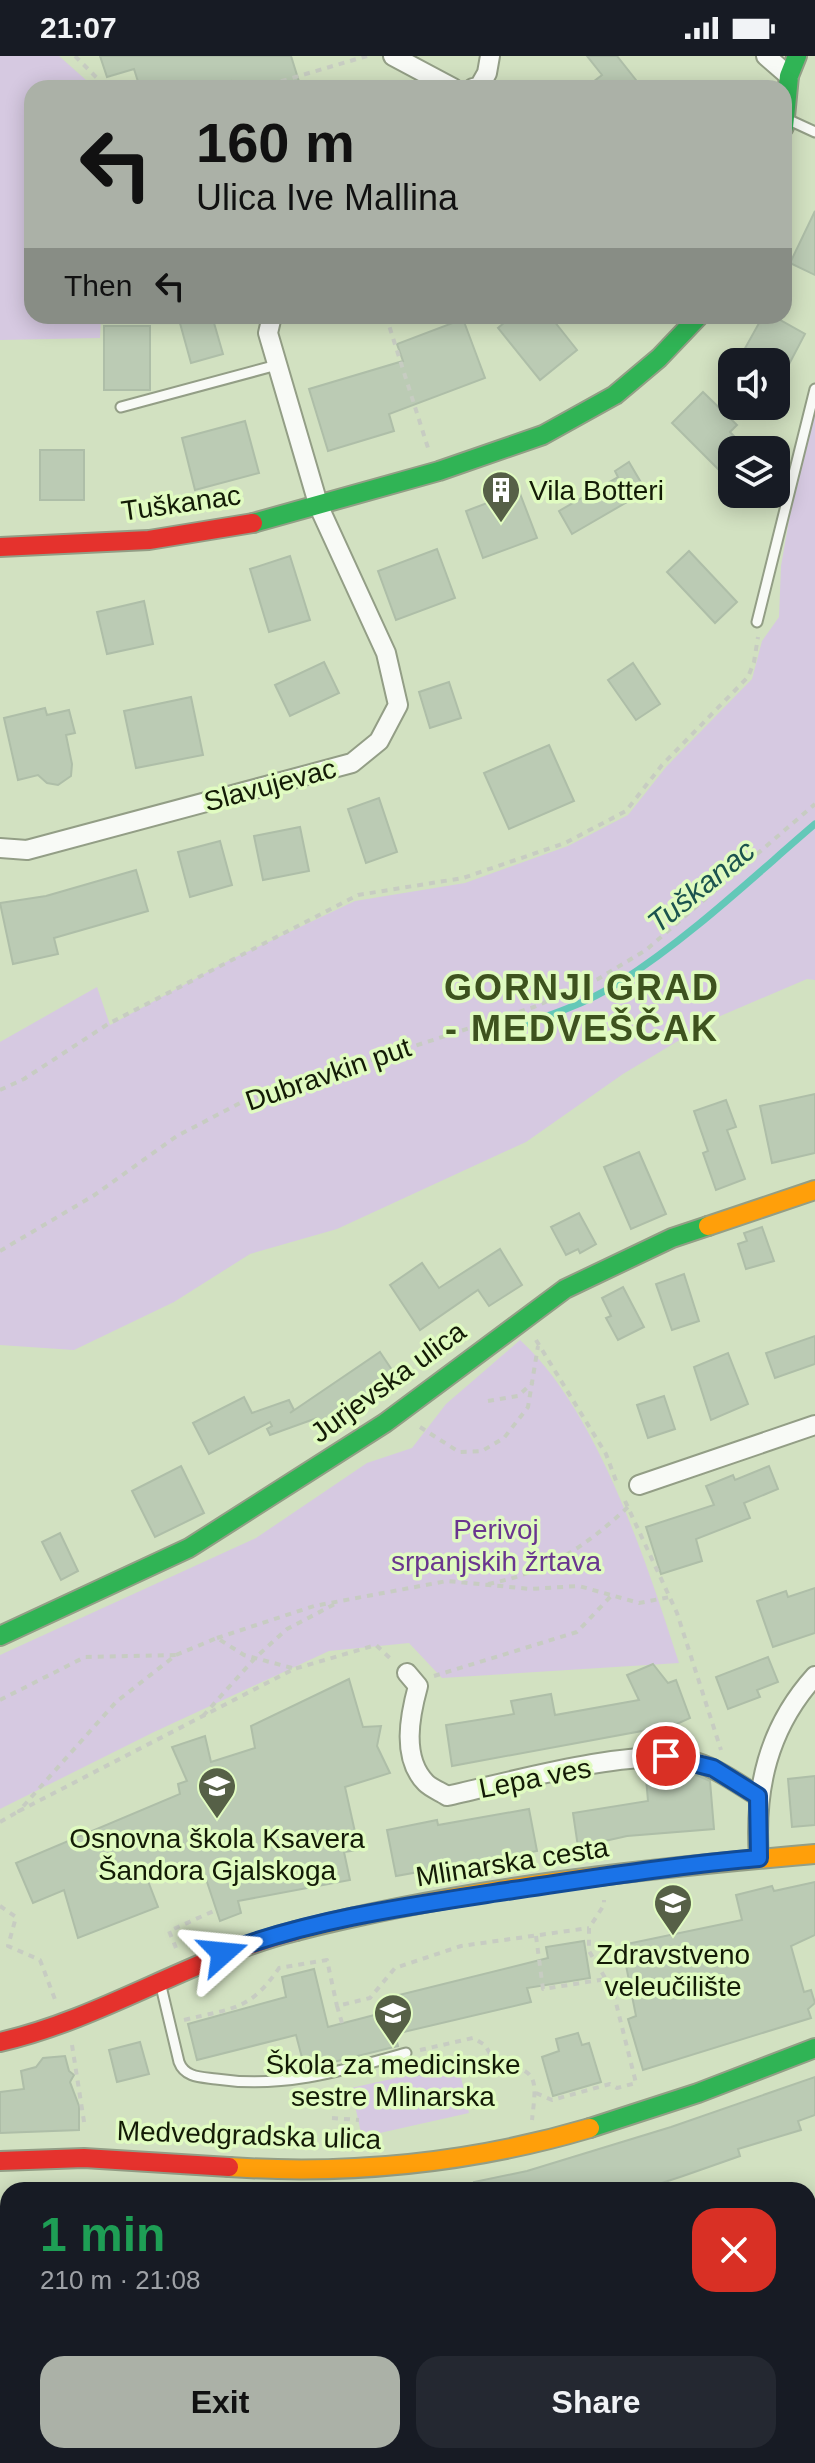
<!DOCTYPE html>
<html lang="en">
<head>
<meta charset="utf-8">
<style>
  :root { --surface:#171b24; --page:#242831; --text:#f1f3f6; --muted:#9ea1a6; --accent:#abb1a7 }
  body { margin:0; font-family:Arial,sans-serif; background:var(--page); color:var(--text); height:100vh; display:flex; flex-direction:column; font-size:30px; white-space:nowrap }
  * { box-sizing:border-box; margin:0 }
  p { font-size:26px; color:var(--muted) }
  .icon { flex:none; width:44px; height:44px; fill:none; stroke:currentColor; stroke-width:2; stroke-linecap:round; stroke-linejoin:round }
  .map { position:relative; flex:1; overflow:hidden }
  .drawer { position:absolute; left:0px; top:2126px; width:816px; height:282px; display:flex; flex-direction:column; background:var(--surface); border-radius:24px 24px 0 0; box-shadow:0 4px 20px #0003 }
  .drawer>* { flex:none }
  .hud { position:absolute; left:24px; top:24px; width:768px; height:244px; border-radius:24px; box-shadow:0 4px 20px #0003; background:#abb1a7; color:#111; overflow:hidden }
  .buttons { position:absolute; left:718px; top:292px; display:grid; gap:16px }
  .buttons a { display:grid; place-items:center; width:72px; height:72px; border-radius:16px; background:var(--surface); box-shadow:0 4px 20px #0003; font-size:40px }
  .pin { position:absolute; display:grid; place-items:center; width:68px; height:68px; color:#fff; margin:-34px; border:4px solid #fff; border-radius:50%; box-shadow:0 2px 8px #0007 }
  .me { position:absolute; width:88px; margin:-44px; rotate:72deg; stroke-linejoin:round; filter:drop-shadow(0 0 6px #0008) }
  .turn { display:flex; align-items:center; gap:28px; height:168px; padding:0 40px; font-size:36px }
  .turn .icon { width:104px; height:104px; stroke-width:2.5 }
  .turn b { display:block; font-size:56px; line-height:68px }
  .then { display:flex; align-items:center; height:76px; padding:0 40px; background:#0003; gap:16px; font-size:30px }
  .round { display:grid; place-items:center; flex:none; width:84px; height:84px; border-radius:24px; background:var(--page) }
  .overview { display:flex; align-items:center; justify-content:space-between; height:136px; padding:0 40px }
  h1 { font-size:48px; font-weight:800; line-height:60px; color:#1e9e55 }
  .action { display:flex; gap:16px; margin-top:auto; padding:16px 40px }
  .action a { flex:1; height:92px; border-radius:24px; background:var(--accent); color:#111; font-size:32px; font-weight:800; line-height:92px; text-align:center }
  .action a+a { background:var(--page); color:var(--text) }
  .status { display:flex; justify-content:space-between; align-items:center; height:56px; padding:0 40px; background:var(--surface); direction:ltr }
  .status svg { height:22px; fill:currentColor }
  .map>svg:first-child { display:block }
</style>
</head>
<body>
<div class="status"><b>21:07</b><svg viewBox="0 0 49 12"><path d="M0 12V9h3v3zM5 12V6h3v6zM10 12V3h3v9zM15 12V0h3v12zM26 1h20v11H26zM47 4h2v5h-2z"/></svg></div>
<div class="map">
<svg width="815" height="2407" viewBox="0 0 815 2407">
  <rect width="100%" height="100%" fill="#d2e1c1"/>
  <g fill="#d6c9e1">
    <path d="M0,0H59L95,32H32V260H101L100,282L0,284Z"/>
    <path d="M815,348V924L807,923L718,961L623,1018L526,1086L337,1173L250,1198L174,1246L74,1294L0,1289V986L97,931L110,969L232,903L355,845L465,827L568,790L628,759L666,711L752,623L762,585L779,561L781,510L795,430Z"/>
    <path d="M520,1284C598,1355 647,1508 679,1607L442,1622L409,1587L329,1595L154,1676L0,1753V1599L256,1482L367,1407L412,1392L446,1348Z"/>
    <path d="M458,2008L469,2057L362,2081L351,2032Z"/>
  </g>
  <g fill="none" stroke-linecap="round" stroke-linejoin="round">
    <path stroke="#63c8b8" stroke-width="7" d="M483,982C529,966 578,953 620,926C689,882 752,822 815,768"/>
  </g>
  <g fill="#bbcbb4" stroke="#aebea8" stroke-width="2">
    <path d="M100,0H291L301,32H232L231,25L210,32H140L134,13L107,21Z"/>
    <path d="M587,0H617L636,24L626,32H585L602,19Z"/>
    <path d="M815,155V219L790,207Z"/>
    <path d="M178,260H212L223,298L191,307Z"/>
    <path d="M512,260H550L577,294L540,324L498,272Z"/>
    <path d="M763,260H773L805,278L785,316L776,311V306H766L744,294Z"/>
    <path d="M463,263L485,322L389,358L394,375L328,395L309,333L403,305L397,288Z"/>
    <rect x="104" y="270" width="46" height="64"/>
    <path d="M703,336L737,369L730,376L747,394H732V427L672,367Z"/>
    <path d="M245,365L259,417L195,434L182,382Z"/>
    <rect x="40" y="394" width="44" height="50"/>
    <path d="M629,406L646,435L572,478L559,455L618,421L615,415Z"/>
    <path d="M519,435L537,482L483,502L466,455Z"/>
    <path d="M437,493L455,542L396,564L378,515Z"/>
    <path d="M689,495L737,546L715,567L667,516Z"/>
    <path d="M290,500L310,564L269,576L250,513Z"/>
    <path d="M144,545L153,588L107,598L97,556Z"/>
    <path d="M324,606L339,637L290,660L275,629Z"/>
    <path d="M633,607L660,648L636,664L608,624Z"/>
    <path d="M449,626L461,662L430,672L419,636Z"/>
    <path d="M191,641L203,699L136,712L124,655Z"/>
    <path d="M45,652L47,659L69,654L75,677L66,679L72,708L71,720L58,729L47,727L38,719L18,724L4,662Z"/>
    <path d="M549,689L574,745L509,773L484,717Z"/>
    <path d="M379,742L397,796L366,807L348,753Z"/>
    <path d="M300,771L309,815L263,824L254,780Z"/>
    <path d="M220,785L232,829L190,841L178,796Z"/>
    <path d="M136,814L148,855L54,882L58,898L13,908L0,847L46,840Z"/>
    <path d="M815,1038V1097L772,1107L760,1050Z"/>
    <path d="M726,1044L736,1071L727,1074L745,1123L716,1134L703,1097L708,1095L694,1055Z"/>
    <path d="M639,1096L666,1158L631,1173L604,1111Z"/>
    <path d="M579,1157L596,1188L580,1197L578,1193L566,1199L551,1171Z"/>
    <path d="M762,1171L774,1205L746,1213L738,1188L747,1185L744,1177Z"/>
    <path d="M500,1193L522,1229L489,1250L478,1234L420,1274L390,1229L422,1207L439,1232Z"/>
    <path d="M684,1218L699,1265L672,1274L656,1228Z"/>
    <path d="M623,1231L644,1271L618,1284L606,1262L611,1260L602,1242Z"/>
    <path d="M815,1280V1308L775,1322L766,1297Z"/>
    <path d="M380,1296L400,1326L327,1376L317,1362L270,1379L267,1373L272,1370L270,1366L209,1398L193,1367L244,1341L252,1357L289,1344L294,1354L290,1357Z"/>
    <path d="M728,1297L748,1348L711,1364L694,1311Z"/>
    <path d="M664,1340L675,1373L648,1382L637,1349Z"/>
    <path d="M181,1410L204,1457L155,1481L132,1435Z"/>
    <path d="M769,1410L778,1433L744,1447L750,1462L696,1483L702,1505L661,1518L646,1471L714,1449L706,1430L733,1419L735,1424Z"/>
    <path d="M60,1477L78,1515L61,1524L42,1486Z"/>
    <path d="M815,1532V1577L773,1591L757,1545L786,1535L788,1541Z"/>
    <path d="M768,1601L778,1626L757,1634L760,1641L728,1653L716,1621Z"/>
    <path d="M653,1608L668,1627L676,1624L690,1662L655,1678L653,1673L452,1710L446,1669L514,1658L511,1645L551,1638L555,1659L639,1644L627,1619Z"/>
    <path d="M349,1623L363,1671L381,1670L377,1690L390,1717L345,1731L359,1794L344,1796L350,1824L238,1845L241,1857L220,1865L205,1820L148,1825L158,1851L78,1882L64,1834L33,1847L16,1807L180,1738L178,1728L187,1725L172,1691L205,1680L211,1706L255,1692L251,1670Z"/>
    <path d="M694,1718L710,1725L714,1773L627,1780L578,1791L573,1757L648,1745L646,1722Z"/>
    <path d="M815,1720V1769L792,1771L788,1723Z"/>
    <path d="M529,1753L537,1795L396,1820L387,1774L437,1764L438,1769Z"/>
    <path d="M815,1826V1879L791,1890L804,1936L811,1934L815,1947L808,1953L811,1962L643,2014L628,1963L636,1960L622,1889L742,1864L736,1839L772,1830L774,1835Z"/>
    <path d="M584,1885L590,1922L527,1932L531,1946L395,1978L398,1990L305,2013L296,1979L197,2004L188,1968L286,1941L282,1921L314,1913L328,1971L390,1955L387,1942L548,1902L546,1891Z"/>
    <path d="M578,1977L582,1989L589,1987L601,2026L553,2040L542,2001L559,1995L556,1983Z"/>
    <path d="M140,1986L149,2018L117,2026L109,1994Z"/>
    <path d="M65,2000L69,2015L74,2019L70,2026L79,2050V2074L0,2077V2036L24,2033L21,2015L36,2011L43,2002Z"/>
    <path d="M815,2021V2059L798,2065L801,2074L738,2093L740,2100L683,2120L641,2134H475L474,2126L527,2115L671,2071Z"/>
  </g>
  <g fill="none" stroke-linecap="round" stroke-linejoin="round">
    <defs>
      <g id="lane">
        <path d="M789,64L815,76"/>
        <path d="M121,351L277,309"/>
        <path d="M757,566L815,333"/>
        <path d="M160,1926L179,2006C185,2022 202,2021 216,2023C282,2033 342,2015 406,1997"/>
        <path d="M0,2294L8,2325"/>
        <path d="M31,2400L34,2407"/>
      </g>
      <g id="street">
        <path d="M393,0L453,32"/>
        <path d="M766,0L789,20"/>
        <path d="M473,32L479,31L487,17L490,0"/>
        <path d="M0,792L27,794L352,707L379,685L398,649L386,597L319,451L268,277L272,260"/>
        <path d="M639,1429L815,1369"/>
        <path d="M407,1617L418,1630C410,1659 401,1702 426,1727C431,1732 441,1736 447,1740C506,1727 633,1691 688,1704C714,1710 735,1726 758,1740"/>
        <path d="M759,1802C754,1733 768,1672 815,1620"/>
      </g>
      <g id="fast">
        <path d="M784,71L789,20L797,0"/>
        <path d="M253,467L439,415L543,379L615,339L659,302L699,260"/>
        <path d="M0,1580L189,1492L385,1367L565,1233L672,1182L708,1170"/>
        <path d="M590,2072L698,2037L815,1992"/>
        <path d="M808,2187L815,2185"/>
        <path d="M808,2341L815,2336"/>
        <path d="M70,2407L92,2400"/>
        <path d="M707,2407L717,2400"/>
      </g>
      <g id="slow">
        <path d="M708,1170L815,1134"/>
        <path d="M296,1875C465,1832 642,1813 815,1798"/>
        <path d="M229,2111C351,2119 472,2107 590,2072"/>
      </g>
      <g id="jam">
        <path d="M0,491L149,484L253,467"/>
        <path d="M0,1986C104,1962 192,1901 296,1875"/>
        <path d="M0,2105L84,2102L229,2111"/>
      </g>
    </defs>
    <use href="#lane" stroke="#939e86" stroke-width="13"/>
    <use href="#street" stroke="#939e86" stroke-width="22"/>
    <use href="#fast" stroke="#939e86" stroke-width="22"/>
    <use href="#slow" stroke="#939e86" stroke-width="22"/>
    <use href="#jam" stroke="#939e86" stroke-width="22"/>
    <g stroke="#c7ccc2" stroke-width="4" stroke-dasharray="6 6" stroke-linecap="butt">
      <path d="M75,0L107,32"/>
      <path d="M258,32L367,0"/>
      <path d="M386,260L429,395"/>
      <path d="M0,1034L24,1023L108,968L358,839L463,822L565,787L626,755L662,709L748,621L754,606L758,581"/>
      <path d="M0,1195L93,1140L177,1080L240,1047L534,951L598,923L646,894L815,748"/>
      <path d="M536,1284L606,1398L618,1430"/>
      <path d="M488,1345L518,1340L533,1326"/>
      <path d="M420,1371L459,1396L482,1395L504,1382L528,1351L538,1290"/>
      <path d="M625,1445L677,1557L721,1694"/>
      <path d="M488,1528C547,1516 584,1492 628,1451"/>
      <path d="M217,1582L314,1550L447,1525L531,1533L579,1530L639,1547L670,1541"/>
      <path d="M176,1599L217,1582L244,1599L292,1612"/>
      <path d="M434,1620L577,1576L612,1539"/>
      <path d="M0,1644L85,1601L176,1599L116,1646L19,1755L294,1613L376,1589L393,1605"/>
      <path d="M203,1660L255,1602L287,1573L335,1548"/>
      <path d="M0,1766L19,1755"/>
      <path d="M0,1850L16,1861L8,1890L40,1904L56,1946"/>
      <path d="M536,1880L543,1933L606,1923"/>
      <path d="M176,1892L169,1875L216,1854"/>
      <path d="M184,1964C232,1952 250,1955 279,1912L327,1904L337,1950"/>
      <path d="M342,1967L337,1950L370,1942L395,1912L461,1890L589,1872"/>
      <path d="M72,1989L85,2072"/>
      <path d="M420,1994L473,1982L485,1989L496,2008C541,2012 536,2026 532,2064"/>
      <path d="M416,2006L419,2020"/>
      <path d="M536,2037L552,2044L610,2028L617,2032L636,2027L613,1935L589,1895V1872L604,1849V1844"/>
      <path d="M332,2062L359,2064"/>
      <path d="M658,2407L668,2400"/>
    </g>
    <use href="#lane" stroke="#f8faf6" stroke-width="9"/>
    <use href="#street" stroke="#f8faf6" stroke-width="18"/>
    <use href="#fast" stroke="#30b455" stroke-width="18"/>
    <use href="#slow" stroke="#ff9f0a" stroke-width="18"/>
    <use href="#jam" stroke="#e5322d" stroke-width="18"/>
    <g stroke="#bec2b8" stroke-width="2">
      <path d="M808,2379L815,2374"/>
      <path d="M767,2407L777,2400"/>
      <path d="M784,2407L795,2400"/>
    </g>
  </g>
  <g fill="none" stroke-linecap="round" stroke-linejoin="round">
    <defs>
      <path id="route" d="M223,1897C315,1862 415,1849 513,1834C595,1822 677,1809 759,1802L758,1740L713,1712L666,1700"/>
    </defs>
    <use href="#route" stroke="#114b97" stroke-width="20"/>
    <use href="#route" stroke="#1a73e8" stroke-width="14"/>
  </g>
  <defs>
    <symbol id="building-pin" viewBox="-11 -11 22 30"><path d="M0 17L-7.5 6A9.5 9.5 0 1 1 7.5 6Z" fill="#566047" stroke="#e0fbc1"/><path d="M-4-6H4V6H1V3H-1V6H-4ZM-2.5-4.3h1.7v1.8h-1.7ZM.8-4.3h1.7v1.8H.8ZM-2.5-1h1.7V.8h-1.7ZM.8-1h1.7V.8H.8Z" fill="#fff"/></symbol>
    <symbol id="school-pin" viewBox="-11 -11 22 30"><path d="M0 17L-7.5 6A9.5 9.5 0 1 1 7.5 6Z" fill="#566047" stroke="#e0fbc1"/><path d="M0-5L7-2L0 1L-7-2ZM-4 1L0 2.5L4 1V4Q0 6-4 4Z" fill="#fff"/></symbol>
    <symbol id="university-pin" viewBox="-11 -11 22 30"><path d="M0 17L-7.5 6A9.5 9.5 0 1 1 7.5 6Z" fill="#566047" stroke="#e0fbc1"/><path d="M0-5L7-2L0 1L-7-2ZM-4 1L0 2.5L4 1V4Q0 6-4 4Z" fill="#fff"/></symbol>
  </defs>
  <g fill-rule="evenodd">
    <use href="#building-pin" x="479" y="412" width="44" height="60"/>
    <use href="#school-pin" x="195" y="1708" width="44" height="60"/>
    <use href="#university-pin" x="651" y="1825" width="44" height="60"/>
    <use href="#school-pin" x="371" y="1935" width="44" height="60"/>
  </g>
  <g text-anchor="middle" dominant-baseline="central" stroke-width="7" stroke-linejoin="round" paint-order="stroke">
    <g font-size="28" fill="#131b06" stroke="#e0fbc1">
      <text x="529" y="434" text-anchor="start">Vila Botteri</text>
      <text x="217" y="1782">Osnovna škola Ksavera<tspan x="217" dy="32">Šandora Gjalskoga</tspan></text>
      <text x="673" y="1898">Zdravstveno<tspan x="673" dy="32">veleučilište</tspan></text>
      <text x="393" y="2008">Škola za medicinske<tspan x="393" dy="32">sestre Mlinarska</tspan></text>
    </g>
    <g font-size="28" fill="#131b06" stroke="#e0fbc1">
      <text transform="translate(181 447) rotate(-8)">Tuškanac</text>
      <text transform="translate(270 729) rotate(-15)">Slavujevac</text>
      <text transform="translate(328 1018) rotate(-19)">Dubravkin put</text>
      <text transform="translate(388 1326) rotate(-36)">Jurjevska ulica</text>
      <text transform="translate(535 1722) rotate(-11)">Lepa ves</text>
      <text transform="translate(512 1806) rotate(-9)">Mlinarska cesta</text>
      <text transform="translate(249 2079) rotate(2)">Medvedgradska ulica</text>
    </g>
    <g font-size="28" fill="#69368f" stroke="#e0fbc1">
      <text x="496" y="1473">Perivoj<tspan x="496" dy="32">srpanjskih žrtava</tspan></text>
    </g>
    <g font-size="30" font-style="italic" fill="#1b534e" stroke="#e0fbc1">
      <text transform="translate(701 830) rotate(-39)">Tuškanac</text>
    </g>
    <g font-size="36" font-weight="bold" letter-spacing="2" fill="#3d521e" stroke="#e0fbc1">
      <text x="582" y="931">GORNJI GRAD<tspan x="582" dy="41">- MEDVEŠČAK</tspan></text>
    </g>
  </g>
</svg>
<div class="buttons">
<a><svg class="icon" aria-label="sound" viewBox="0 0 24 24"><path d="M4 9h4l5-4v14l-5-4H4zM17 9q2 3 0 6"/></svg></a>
<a><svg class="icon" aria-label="layers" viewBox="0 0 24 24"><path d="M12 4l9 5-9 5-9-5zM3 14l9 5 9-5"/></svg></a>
</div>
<div class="pin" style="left:666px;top:1700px;background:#d93025"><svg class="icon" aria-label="arrive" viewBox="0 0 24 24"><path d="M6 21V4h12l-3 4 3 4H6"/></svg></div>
<svg class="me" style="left:223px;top:1897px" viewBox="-20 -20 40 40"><path d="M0-17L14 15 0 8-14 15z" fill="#1a73e8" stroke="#fff" stroke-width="4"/></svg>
<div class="hud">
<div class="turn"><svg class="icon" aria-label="left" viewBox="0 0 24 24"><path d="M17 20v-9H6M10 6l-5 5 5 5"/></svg><div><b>160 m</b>Ulica Ive Mallina</div></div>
<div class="then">Then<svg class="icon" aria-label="left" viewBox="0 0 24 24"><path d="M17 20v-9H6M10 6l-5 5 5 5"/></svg></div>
</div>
<section class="drawer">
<div class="overview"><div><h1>1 min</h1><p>210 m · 21:08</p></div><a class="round" style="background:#d93025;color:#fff"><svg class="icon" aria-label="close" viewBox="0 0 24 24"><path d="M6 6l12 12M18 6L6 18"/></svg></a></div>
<div class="action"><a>Exit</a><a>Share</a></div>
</section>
</div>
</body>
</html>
